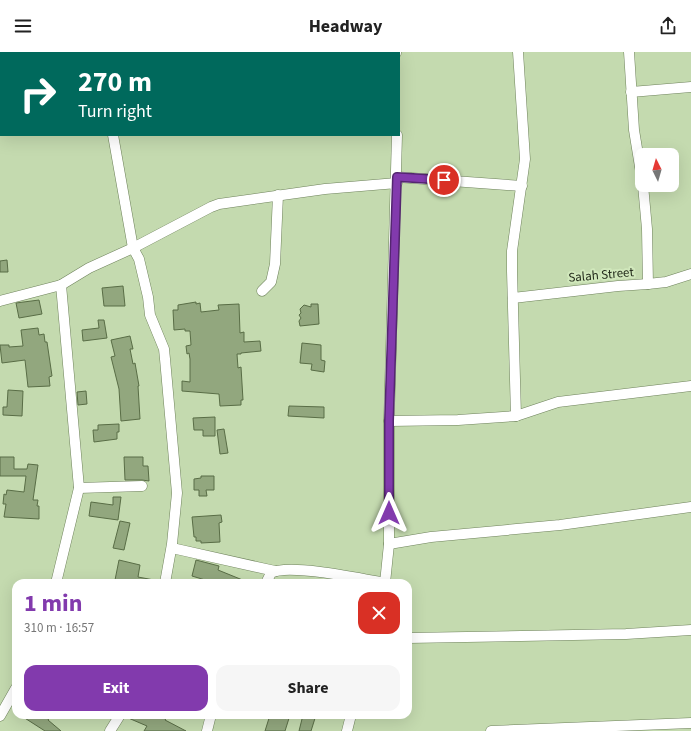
<!DOCTYPE html>
<html lang="en">
<head>
<meta charset="utf-8">
<style>
  :root { --surface:#fff; --page:#f6f6f6; --text:#222; --muted:#767676; --accent:#823aad }
  body { margin:0; font-family:"Source Sans 3",sans-serif; background:var(--page); color:var(--text); height:100vh; display:flex; flex-direction:column; font-size:15px; white-space:nowrap }
  * { box-sizing:border-box; margin:0 }
  p { font-size:13px; color:var(--muted) }
  .icon { flex:none; width:22px; height:22px; fill:none; stroke:currentColor; stroke-width:2; stroke-linecap:round; stroke-linejoin:round }
  .map { position:relative; flex:1; overflow:hidden }
  .drawer { position:absolute; left:12px; top:527px; width:400px; height:140px; display:flex; flex-direction:column; background:var(--surface); border-radius:12px; box-shadow:0 4px 16px #0002 }
  .drawer>* { flex:none }
  .top-card { position:absolute; left:0px; top:0px; width:400px; height:84px; box-shadow:0 4px 16px #0002; background:#00695c; color:#fff; overflow:hidden }
  .needle { width:26px; rotate:355deg }
  .buttons { position:absolute; left:635px; top:96px; display:grid; gap:8px }
  .buttons a { display:grid; place-items:center; width:44px; height:44px; border-radius:8px; background:var(--surface); box-shadow:0 4px 16px #0002; font-size:20px }
  .pin { position:absolute; display:grid; place-items:center; width:34px; height:34px; color:#fff; margin:-17px; border:2px solid #fff; border-radius:50%; box-shadow:0 1px 4px #0007 }
  .me { position:absolute; width:44px; margin:-22px; rotate:0deg; stroke-linejoin:round; filter:drop-shadow(0 0 3px #0008) }
  .turn { display:flex; align-items:center; gap:14px; height:84px; padding:0 12px; font-size:18px }
  .turn .icon { width:52px; height:52px; stroke-width:2.5 }
  .turn b { display:block; font-size:28px; line-height:34px }
  .round { display:grid; place-items:center; flex:none; width:42px; height:42px; border-radius:12px; background:var(--page) }
  .head { display:flex; align-items:center; justify-content:space-between; height:68px; padding:0 12px }
  h1 { font-size:24px; font-weight:700; line-height:30px; color:var(--accent) }
  .primary-button { display:flex; gap:8px; margin-top:auto; padding:8px 12px }
  .primary-button a { flex:1; height:46px; border-radius:12px; background:var(--accent); color:#fff; font-size:16px; font-weight:700; line-height:46px; text-align:center }
  .primary-button a+a { background:var(--page); color:var(--text) }
  header { display:flex; justify-content:space-between; align-items:center; height:52px; padding:0 12px; background:var(--surface); font-size:18px; font-weight:700 }
  .map>svg:first-child { display:block }
</style>
</head>
<body>
<header><svg class="icon" aria-label="menu" viewBox="0 0 24 24"><path d="M4 6h16M4 12h16M4 18h16"/></svg>Headway<svg class="icon" aria-label="share" viewBox="0 0 24 24"><path d="M12 15V3M7 8l5-5 5 5M5 13v7h14v-7"/></svg></header>
<div class="map">
<svg width="691" height="679" viewBox="0 0 691 679">
  <rect width="100%" height="100%" fill="#c4daaf"/>
  <g fill="#92a77e" stroke="#596d46">
    <path d="M7,208L8,220H0V209Z"/>
    <path d="M123,234L125,254H104L102,236Z"/>
    <path d="M39,248L42,262L19,266L16,251Z"/>
    <path d="M196,250V252L200,251L201,260L219,258L218,253L239,252L240,281L244,280V290L260,289L261,299L241,301V302H237L238,316L241,315L243,348H241V353L220,354L219,342L182,339V329L190,330V307L189,301L187,302L186,294L191,293L190,279H185V277L174,278L173,258H178V253Z"/>
    <path d="M311,252H318L319,272L300,274L299,269L301,266L299,263L301,261L300,257L304,253L311,255Z"/>
    <path d="M98,268H104L107,286L83,289L82,278L99,276Z"/>
    <path d="M38,276L39,283L44,282L45,290H47L52,324L49,325L50,334L28,335L25,308L2,311L0,293H9V295L23,294L21,278Z"/>
    <path d="M130,284L133,297H130L133,312L135,311L139,334H138L140,367L121,369L119,337L111,305L115,304L111,288Z"/>
    <path d="M302,291L321,293V308L325,309L324,320L311,318L312,312L300,311Z"/>
    <path d="M8,338L23,339L22,364L3,363V355H7Z"/>
    <path d="M86,339L87,352L78,353L77,340Z"/>
    <path d="M289,354L324,355V366L288,364Z"/>
    <path d="M215,365V384H203V378H194L193,366Z"/>
    <path d="M119,372V380H117V387L94,390L93,378H98V373Z"/>
    <path d="M224,377L228,401L220,402L217,378Z"/>
    <path d="M0,405H14V417H27L28,412L38,413L33,448H38L37,454H39V467L4,465L6,452H3L4,442L6,443L7,438L24,440L26,424H0Z"/>
    <path d="M124,405H143V414H148L149,429L142,428H125Z"/>
    <path d="M201,424H214V438H206L207,444H199V438H194V427L201,426Z"/>
    <path d="M113,445H121L118,468L89,464L91,450L113,453Z"/>
    <path d="M221,463L222,470L219,471L220,490L201,491V489H196V485H194L192,465Z"/>
    <path d="M120,469L130,471L124,498L113,496Z"/>
    <path d="M119,508L140,513L138,525L154,528L153,531H128L115,528Z"/>
    <path d="M196,508L219,514L218,518L250,531H215L192,524Z"/>
    <path d="M20,663H51L48,668L61,679H45Z"/>
    <path d="M126,663H162L167,665L165,668L186,679H144L147,674L126,665Z"/>
    <path d="M270,663H290L285,679H265Z"/>
    <path d="M303,663H316L311,679H299Z"/>
  </g>
  <g fill="none" stroke-linecap="round" stroke-linejoin="round">
    <defs>
      <g id="minor">
        <path d="M293,0V1"/>
        <path d="M396,0V1"/>
        <path d="M629,0L634,78L642,127"/>
        <path d="M0,24H1"/>
        <path d="M631,40L691,35"/>
        <path d="M113,83L133,196L139,207L148,245L150,263L164,297L165,307L177,441L172,492L165,531"/>
        <path d="M397,125L522,134"/>
        <path d="M643,133L647,177L648,232"/>
        <path d="M262,239L271,230L275,212L278,143"/>
        <path d="M513,246L618,234L648,232L666,230L691,222"/>
        <path d="M0,249L61,233L89,216L133,196L211,155L219,152L325,137L397,131"/>
        <path d="M516,364L512,219V199L525,107L518,0"/>
        <path d="M389,369L458,368L516,364L558,350L691,334"/>
        <path d="M79,436L142,434"/>
        <path d="M389,492L431,485L560,473L691,455"/>
        <path d="M172,496L275,519"/>
        <path d="M56,531L79,436L61,233"/>
        <path d="M266,531L271,521C288,511 363,527 385,531"/>
        <path d="M385,531L389,492V369L397,83"/>
        <path d="M408,586L626,582L691,578"/>
        <path d="M0,664L16,636"/>
        <path d="M110,679L120,663"/>
        <path d="M207,679L211,663"/>
        <path d="M347,679L351,663"/>
        <path d="M491,679L691,671"/>
      </g>
    </defs>
    <use href="#minor" stroke="#6e825b" stroke-width="11"/>
    <use href="#minor" stroke="#fff" stroke-width="10"/>
  </g>
  <g fill="none" stroke-linecap="round" stroke-linejoin="round">
    <defs>
      <path id="route" d="M389,461V369L397,125L444,128"/>
    </defs>
    <use href="#route" stroke="#542670" stroke-width="10"/>
    <use href="#route" stroke="#823aad" stroke-width="7"/>
  </g>
  <g text-anchor="middle" dominant-baseline="central" stroke-width="4" stroke-linejoin="round" paint-order="stroke">
    <g font-size="13" fill="#242c1c" stroke="#d1e8bc">
      <text transform="translate(601 223) rotate(-5)">Salah Street</text>
    </g>
  </g>
</svg>
<div class="buttons">
<a><svg class="needle" viewBox="-14 -14 28 28"><path d="M0-13l5 13h-10z" fill="#e53935"/><path d="M0 13l5-13h-10z" fill="#767676"/></svg></a>
</div>
<div class="pin" style="left:444px;top:128px;background:#d93025"><svg class="icon" aria-label="arrive" viewBox="0 0 24 24"><path d="M6 21V4h12l-3 4 3 4H6"/></svg></div>
<svg class="me" style="left:389px;top:461px" viewBox="-20 -20 40 40"><path d="M0-17L14 15 0 8-14 15z" fill="#823aad" stroke="#fff" stroke-width="4"/></svg>
<div class="top-card">
<div class="turn"><svg class="icon" aria-label="right" viewBox="0 0 24 24"><path d="M7 20v-9h11M14 6l5 5-5 5"/></svg><div><b>270 m</b>Turn right</div></div>
</div>
<section class="drawer">
<div class="head"><div><h1>1 min</h1><p>310 m · 16:57</p></div><a class="round" style="background:#d93025;color:#fff"><svg class="icon" aria-label="close" viewBox="0 0 24 24"><path d="M6 6l12 12M18 6L6 18"/></svg></a></div>
<div class="primary-button"><a>Exit</a><a>Share</a></div>
</section>
</div>
</body>
</html>
